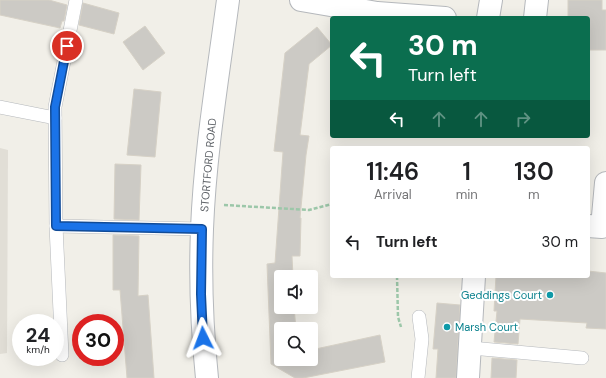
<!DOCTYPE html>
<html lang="en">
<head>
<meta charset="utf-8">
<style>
  :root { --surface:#fff; --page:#f2f2f2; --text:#202124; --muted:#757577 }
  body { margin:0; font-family:"DM Sans",sans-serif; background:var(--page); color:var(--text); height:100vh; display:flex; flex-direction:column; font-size:15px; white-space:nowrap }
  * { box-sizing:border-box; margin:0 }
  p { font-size:13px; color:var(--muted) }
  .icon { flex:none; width:22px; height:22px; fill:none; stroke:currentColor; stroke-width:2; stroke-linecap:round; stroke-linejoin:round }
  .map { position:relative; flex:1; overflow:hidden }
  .side { position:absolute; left:330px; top:146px; width:260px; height:132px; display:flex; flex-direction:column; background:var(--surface); border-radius:4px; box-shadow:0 4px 16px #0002 }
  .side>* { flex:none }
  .banner { position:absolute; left:330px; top:16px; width:260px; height:122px; border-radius:4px; box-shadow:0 4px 16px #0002; background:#0b6e4f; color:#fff; overflow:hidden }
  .buttons { position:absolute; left:274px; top:270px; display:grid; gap:8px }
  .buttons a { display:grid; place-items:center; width:44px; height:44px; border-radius:4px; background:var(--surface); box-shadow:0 4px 16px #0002; font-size:20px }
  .speed { position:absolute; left:12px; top:314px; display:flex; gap:8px; font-size:20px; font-weight:700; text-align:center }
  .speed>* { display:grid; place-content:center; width:52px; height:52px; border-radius:50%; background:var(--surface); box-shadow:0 4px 16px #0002; line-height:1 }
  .speed small { font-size:10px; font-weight:400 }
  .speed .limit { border:6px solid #d22; background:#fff; color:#111 }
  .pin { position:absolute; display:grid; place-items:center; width:34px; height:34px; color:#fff; margin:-17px; border:2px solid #fff; border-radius:50%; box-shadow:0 1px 4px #0007 }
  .me { position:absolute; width:44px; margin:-22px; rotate:357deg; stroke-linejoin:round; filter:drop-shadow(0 0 3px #0008) }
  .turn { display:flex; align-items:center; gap:14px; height:84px; padding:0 12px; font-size:18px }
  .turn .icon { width:52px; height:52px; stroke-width:2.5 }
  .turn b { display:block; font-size:28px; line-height:34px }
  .lanes { display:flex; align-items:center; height:38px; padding:0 12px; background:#0003; justify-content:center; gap:20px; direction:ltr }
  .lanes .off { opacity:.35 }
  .eta { display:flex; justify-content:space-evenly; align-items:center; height:68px; text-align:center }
  .eta b { font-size:24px; font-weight:600; line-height:28px }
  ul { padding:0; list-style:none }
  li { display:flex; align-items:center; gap:12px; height:56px; padding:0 12px }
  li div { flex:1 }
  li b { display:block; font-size:15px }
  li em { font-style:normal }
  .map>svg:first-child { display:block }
</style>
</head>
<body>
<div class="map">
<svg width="606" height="378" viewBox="0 0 606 378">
  <rect width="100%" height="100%" fill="#f1efe8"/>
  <path fill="#e1ded6" d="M0,148L8,150L7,353L0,354Z"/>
  <g fill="#cccac5" stroke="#d6d1c6">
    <path d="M0,0H49L67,5L64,21H62L60,28L0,15Z"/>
    <path d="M568,0H602V10H606V50H588V18H568Z"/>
    <path d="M83,3L119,13L114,34L79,25Z"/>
    <path d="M145,26L165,53L143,70L123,42Z"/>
    <path d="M317,27L332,45L309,64L300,135L309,136L306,155L300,218H301L300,256H292L293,277H281V307H294L296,329H281V359H311V350L380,335L385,362L303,378H295L271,364L267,264L275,263L283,152L274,151L285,53Z"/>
    <path d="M134,89L161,92L155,157L127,155Z"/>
    <path d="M115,164L141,165L139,220L114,219Z"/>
    <path d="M113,235L139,236L138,296L148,295L154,378H127L120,290H113Z"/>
    <path d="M588,271L606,273V329L586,328L587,323L520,319L518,344L494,342L497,311H494L496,276H588Z"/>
    <path d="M437,303L460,305L456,378H436L438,349H433Z"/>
    <path d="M492,358L517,360L516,378H491Z"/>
  </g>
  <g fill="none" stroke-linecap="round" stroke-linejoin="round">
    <defs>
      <g id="lane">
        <path d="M0,107L55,118"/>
        <path d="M56,226L202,229"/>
        <path d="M471,348L582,358"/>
        <path d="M62,355L56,226L55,107L76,0"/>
        <path d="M418,378L422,339L419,317"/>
      </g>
      <g id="street">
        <path d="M301,0L377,13L445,18"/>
        <path d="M488,18L491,0"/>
        <path d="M535,18L537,0"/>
        <path d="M588,226L602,227L606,183"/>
        <path d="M207,378C202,329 200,279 202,229C205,152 218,76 228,0"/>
        <path d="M468,378L474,276"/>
      </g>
    </defs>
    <use href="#lane" stroke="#b5b8bc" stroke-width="14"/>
    <use href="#street" stroke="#b5b8bc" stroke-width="24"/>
    <g stroke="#9cc7a9" stroke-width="2.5" stroke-dasharray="4 2" stroke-linecap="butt">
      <path d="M224,205L309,210L332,204"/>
      <path d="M397,276L398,317L401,327"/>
    </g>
    <use href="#lane" stroke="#fff" stroke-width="13"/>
    <use href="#street" stroke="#fff" stroke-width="22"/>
  </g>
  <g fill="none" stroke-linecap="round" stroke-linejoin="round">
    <defs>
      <path id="route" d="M67,46L55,107L56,226L202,229L201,294L203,338"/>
    </defs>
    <use href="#route" stroke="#114b97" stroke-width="10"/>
    <use href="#route" stroke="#1a73e8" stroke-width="7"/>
  </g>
  <g fill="#0f9aa8" stroke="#fff" stroke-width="1.5">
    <circle cx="550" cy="295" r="4"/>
    <circle cx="447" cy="327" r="4"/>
  </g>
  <g text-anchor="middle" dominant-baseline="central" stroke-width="4" stroke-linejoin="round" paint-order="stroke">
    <g font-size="11" fill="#5f6368" stroke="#fff">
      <text transform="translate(208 165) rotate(-85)">STORTFORD ROAD</text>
    </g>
    <g font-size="11" fill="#0d838f" stroke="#fff" text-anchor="end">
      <text x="542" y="295">Geddings Court</text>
      <text x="455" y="327" text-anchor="start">Marsh Court</text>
    </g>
  </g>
</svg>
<div class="buttons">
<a><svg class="icon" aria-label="sound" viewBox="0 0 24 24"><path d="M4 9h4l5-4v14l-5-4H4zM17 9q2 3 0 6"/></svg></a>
<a><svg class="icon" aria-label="search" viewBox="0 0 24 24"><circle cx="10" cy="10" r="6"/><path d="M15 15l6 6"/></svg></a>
</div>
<div class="speed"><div>24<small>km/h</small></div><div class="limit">30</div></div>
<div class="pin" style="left:67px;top:46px;background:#d93025"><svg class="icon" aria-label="arrive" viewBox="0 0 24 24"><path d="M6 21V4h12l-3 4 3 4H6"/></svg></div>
<svg class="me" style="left:203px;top:338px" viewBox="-20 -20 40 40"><path d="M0-17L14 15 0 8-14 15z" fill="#1a73e8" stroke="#fff" stroke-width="4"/></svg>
<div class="banner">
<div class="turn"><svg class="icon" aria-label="left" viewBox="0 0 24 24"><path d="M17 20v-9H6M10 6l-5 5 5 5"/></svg><div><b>30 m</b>Turn left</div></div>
<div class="lanes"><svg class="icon" aria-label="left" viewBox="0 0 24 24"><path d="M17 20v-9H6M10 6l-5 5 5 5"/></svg><svg class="icon off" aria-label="ahead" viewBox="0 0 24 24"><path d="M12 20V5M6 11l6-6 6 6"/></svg><svg class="icon off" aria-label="ahead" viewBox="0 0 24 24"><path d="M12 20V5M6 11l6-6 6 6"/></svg><svg class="icon off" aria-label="right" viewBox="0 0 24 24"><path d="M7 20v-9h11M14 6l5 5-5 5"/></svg></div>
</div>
<section class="side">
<div class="eta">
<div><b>11:46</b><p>Arrival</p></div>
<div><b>1</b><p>min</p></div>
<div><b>130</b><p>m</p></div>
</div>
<ul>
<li><svg class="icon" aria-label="left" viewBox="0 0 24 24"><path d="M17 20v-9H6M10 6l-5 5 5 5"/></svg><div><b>Turn left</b></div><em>30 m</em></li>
</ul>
</section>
</div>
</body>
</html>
